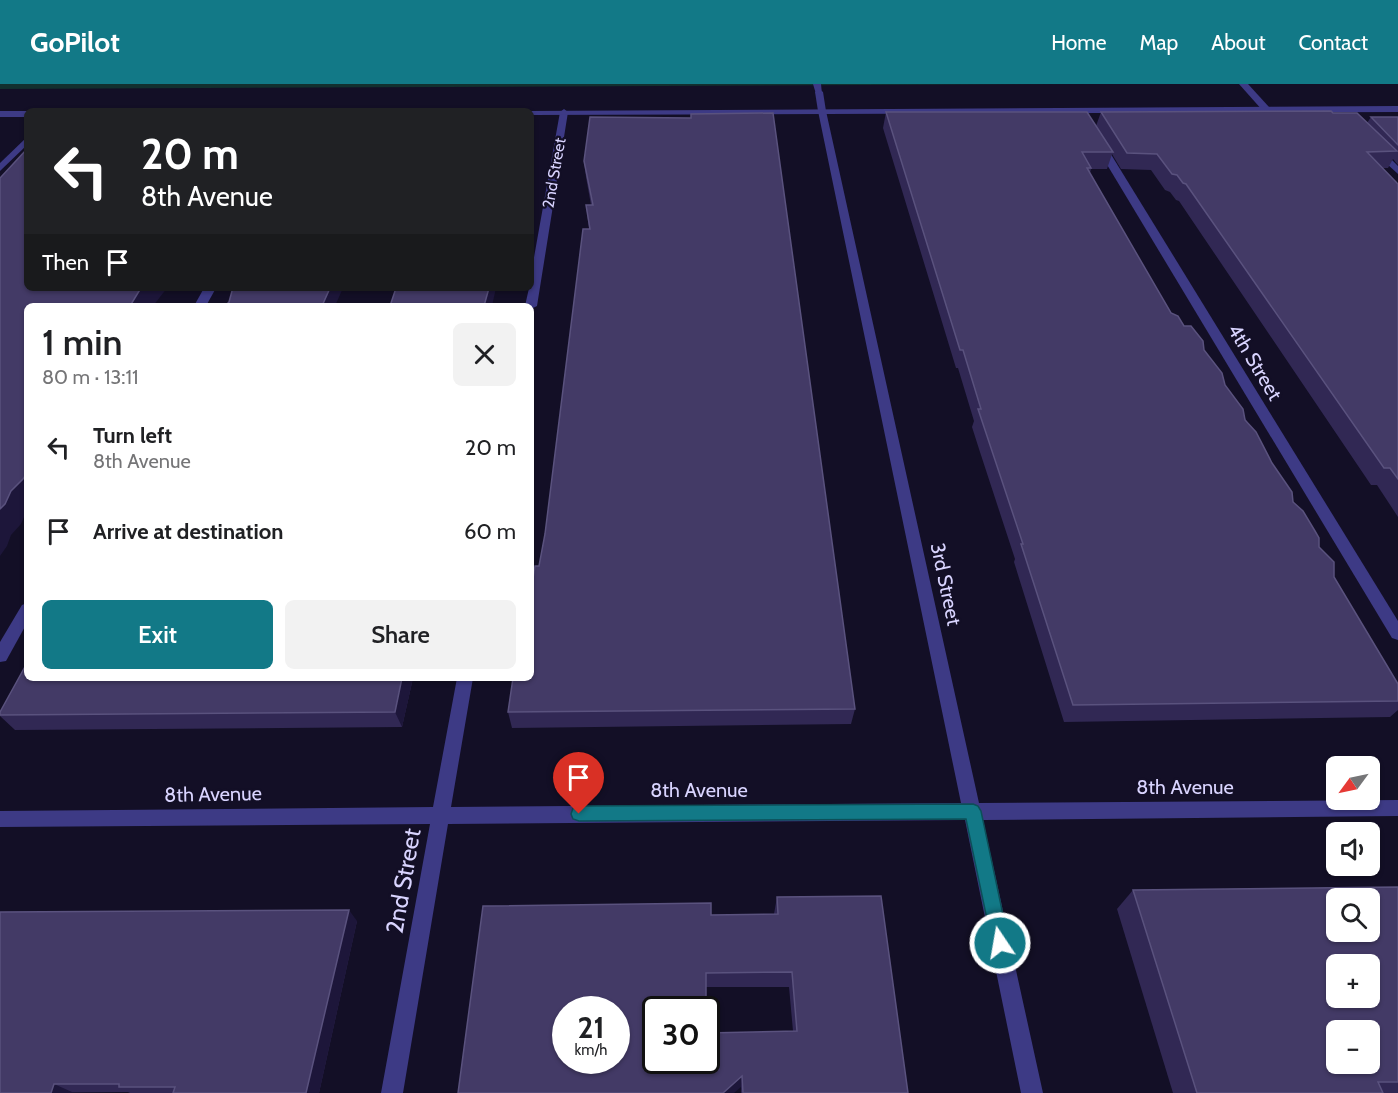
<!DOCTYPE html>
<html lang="en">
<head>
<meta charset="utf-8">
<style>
  :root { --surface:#fff; --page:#f2f2f2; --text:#202124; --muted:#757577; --accent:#127987 }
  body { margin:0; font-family:Cabin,sans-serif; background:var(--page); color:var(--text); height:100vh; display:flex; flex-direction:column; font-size:22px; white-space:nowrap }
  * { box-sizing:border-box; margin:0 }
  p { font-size:20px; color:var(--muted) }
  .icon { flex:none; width:33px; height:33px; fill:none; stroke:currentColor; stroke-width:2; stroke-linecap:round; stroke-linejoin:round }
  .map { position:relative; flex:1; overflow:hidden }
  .panel { position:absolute; left:24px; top:219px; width:510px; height:378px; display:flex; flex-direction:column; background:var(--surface); border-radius:9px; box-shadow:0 2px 4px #0004 }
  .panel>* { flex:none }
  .guide { position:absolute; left:24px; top:24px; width:510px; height:183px; border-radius:9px; box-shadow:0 2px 4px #0004; background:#202124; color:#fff; overflow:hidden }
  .needle { width:39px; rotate:237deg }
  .controls { position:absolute; left:1326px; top:672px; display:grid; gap:12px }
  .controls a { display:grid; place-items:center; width:54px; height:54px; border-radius:9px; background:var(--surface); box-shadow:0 2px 4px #0004; font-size:30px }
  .speed { position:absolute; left:552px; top:912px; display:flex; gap:12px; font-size:30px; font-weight:700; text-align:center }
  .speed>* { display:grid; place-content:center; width:78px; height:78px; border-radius:50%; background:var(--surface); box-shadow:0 2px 4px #0004; line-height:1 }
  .speed small { font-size:15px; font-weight:400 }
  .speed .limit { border:3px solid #111; border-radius:9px; background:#fff; color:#111 }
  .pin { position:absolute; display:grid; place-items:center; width:51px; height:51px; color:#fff; margin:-62px -26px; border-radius:50% 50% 50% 0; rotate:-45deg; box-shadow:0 0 6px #0007 }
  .pin .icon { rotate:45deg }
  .me { position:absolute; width:66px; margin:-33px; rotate:348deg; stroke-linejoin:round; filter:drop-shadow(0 0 4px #0008) }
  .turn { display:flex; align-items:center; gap:21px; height:126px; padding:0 18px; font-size:27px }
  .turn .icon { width:78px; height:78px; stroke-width:2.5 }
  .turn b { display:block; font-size:42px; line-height:51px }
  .then { display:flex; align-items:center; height:57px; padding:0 18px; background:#0003; gap:12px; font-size:22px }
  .round { display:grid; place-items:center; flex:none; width:63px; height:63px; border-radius:9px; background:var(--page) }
  .headline { display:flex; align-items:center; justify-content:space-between; height:102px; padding:0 18px }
  h1 { font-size:36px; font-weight:600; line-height:45px }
  .button { display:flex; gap:12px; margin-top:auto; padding:12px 18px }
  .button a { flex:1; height:69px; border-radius:9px; background:var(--accent); color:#fff; font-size:24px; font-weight:600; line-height:69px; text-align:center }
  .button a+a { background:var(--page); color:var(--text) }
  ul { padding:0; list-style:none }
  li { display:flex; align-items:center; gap:18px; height:84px; padding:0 18px }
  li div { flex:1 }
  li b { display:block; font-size:22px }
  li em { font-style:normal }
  header { display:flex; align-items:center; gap:36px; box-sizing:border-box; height:84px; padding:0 30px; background:var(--accent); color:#fff }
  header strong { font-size:28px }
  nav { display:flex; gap:33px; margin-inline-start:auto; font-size:21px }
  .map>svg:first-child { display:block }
</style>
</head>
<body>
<header>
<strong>GoPilot</strong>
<nav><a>Home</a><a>Map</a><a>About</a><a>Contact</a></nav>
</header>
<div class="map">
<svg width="1398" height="1009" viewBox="0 0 1398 1009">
  <rect width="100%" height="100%" fill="#130f26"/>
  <path fill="#12302f" d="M0,0H1092L0,5Z"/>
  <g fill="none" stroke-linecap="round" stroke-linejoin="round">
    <g fill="#3d3a85" fill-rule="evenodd">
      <path d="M1239,0H1248L1269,23V27H1263Z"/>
      <path d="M819,5L823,8L826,27L822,30L818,27L815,8Z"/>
    </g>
    <path fill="#3d3a85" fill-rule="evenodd" d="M813,0H821L822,10H816Z"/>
    <g fill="#3d3a85" fill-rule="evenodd">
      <path d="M822,24L826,27L979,719L1398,716V732L983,736L1043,1009H1021L965,736L448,740L403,1009H381L430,740L0,743V727L433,723L457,594H473L451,723L961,719L818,27Z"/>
      <path d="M564,25L568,28L537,222L531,225V222H525L529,204H531V190L560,28Z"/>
      <path d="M27,53V61L0,87V79Z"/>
      <path d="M1099,56L1104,59L1398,537V556L1392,554L1094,59Z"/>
      <path d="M1374,64H1380L1398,82V90L1374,68Z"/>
      <path d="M204,204H216L206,222H194Z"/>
      <path d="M27,519V539L6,577L0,578V558L22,521Z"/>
    </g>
    <g fill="#3d3a85" fill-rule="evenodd">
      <path d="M1398,22V28L531,31V27H527Z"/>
      <rect x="0" y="27" width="27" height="6"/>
    </g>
  </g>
  <g fill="#312854" fill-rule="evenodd">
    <path d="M886,28L1096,42L1101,28L1333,29L1367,39L1371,33H1398V81L1393,75L1388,84H1382L1398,100V433L1377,401H1371L1179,117L1176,116L1170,108L1165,106L1151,86L1121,85L1112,70L1107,85H1091L1090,89L1171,229L1184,242L1204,266L1272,379L1319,463L1334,493L1398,600V626L1390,633L1064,638L1014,478L1015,475L979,365L972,343L974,337L958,284H956L883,44Z"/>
    <path d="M584,77L855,625L851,640L512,644L508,628L539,482L545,450L589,145L586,121H591L586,93Z"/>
    <path d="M27,594H413L402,643L15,646L0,632V628Z"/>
    <path d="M1398,803V1009H1173L1117,825L1133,806Z"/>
    <path d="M777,813L908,1009H741V1003L458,1009L711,831L774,830ZM706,903H789L793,947L707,949Z"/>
    <path d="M357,837L319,1009H130L128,1008L0,1009Z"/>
  </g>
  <g fill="#1d163a">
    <path d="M141,204H167L153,222H130Z"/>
    <path d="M330,204H343L335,222H322Z"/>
    <path d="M489,204H496L492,222H484Z"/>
    <path d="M27,389V426L21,440L11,451L7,462L0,472V425L11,407Z"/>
    <path d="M402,594H413L402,643L395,628Z"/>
    <path d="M349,826L357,837L319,1009H306Z"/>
    <path d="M742,992L741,1003L734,1009H723Z"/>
    <path d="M54,1000L72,1008V1009H51Z"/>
  </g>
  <g fill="#433a66" stroke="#5a527e" stroke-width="1.5" fill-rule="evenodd">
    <path d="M1331,27L1333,29H1357L1397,67L1367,68L1398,100V395L1390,384H1384L1186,100L1183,99L1177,91L1172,90L1157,70L1127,69L1101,28Z"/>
    <path d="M886,28H1087L1113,68H1082L1091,84H1087L1171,229L1178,232L1184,242H1191L1203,257L1204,266L1222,289L1225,301L1243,325L1245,336L1256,348L1272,379L1292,408L1293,418L1303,427L1315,447L1319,454V463L1334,478V493L1398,600V617L1073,621L1021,460H1023L978,325H981L963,266H960Z"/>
    <path d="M773,29L855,625L508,628L513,594H531V507L535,482H539L545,450L583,145H590L586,121H593L584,77L590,33L691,34V30Z"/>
    <path d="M1371,33H1398V61Z"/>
    <path d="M27,65V204H141L130,222H27V389L23,395L11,407L5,420L0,425V94Z"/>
    <path d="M236,204H330L322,222H225L229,218L232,207Z"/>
    <path d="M396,204H489L484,222H390Z"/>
    <path d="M27,579V594H402L395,628L0,631V628Z"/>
    <path d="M1398,803V998H1378L1383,1009H1197L1133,806ZM1336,814H1370V848H1336ZM1336,880H1370V914H1336ZM1336,946H1370V980H1336Z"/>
    <path d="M881,812L908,1009H743L742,992L723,1009H458L483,822L711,819V831L778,830L777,813ZM792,888L797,947L707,949L706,929V976H656V926H706V889ZM566,926H616V976H566Z"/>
    <path d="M349,826L306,1009H173L175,1003H119V1000H54L51,1009H0V828Z"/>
  </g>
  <path fill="#127987" stroke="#0c4f58" stroke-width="1.5" d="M973,720L978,722L981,727L1009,859L1007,866L1000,868L994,866L992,859L966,735L579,737L573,735L571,730L573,724L579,722Z"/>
  <g text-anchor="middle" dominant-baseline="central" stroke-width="4.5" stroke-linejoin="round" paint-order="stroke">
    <g font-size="16" fill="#d9d4ff" stroke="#130f26">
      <text transform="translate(554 89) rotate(-80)">2nd Street</text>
    </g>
    <g font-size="20" fill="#d9d4ff" stroke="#130f26">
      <text transform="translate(1255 278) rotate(59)">4th Street</text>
      <text transform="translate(946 500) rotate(78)">3rd Street</text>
      <text x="1185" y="703">8th Avenue</text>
      <text x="699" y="706">8th Avenue</text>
      <text transform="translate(213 710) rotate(-1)">8th Avenue</text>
    </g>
    <g font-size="24" fill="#d9d4ff" stroke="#130f26">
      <text transform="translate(403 797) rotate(-80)">2nd Street</text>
    </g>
  </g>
</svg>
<div class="controls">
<a><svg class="needle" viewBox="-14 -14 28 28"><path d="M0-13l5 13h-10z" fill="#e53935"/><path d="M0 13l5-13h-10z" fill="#757577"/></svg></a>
<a><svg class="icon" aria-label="sound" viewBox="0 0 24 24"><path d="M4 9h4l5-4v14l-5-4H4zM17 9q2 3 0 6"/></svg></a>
<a><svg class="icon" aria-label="search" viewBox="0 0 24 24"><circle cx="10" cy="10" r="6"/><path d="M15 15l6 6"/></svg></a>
<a>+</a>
<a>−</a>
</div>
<div class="speed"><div>21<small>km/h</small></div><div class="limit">30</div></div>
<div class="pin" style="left:579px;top:730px;background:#d93025"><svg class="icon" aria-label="arrive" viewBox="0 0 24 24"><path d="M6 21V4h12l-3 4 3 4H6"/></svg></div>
<svg class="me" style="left:1000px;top:859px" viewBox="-20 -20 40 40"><circle r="17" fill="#127987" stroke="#fff" stroke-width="3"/><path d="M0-11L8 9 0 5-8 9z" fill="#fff"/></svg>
<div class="guide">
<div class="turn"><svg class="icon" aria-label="left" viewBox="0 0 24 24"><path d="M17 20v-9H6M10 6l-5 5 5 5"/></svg><div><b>20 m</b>8th Avenue</div></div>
<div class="then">Then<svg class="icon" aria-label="arrive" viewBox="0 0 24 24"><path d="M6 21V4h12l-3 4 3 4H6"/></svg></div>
</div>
<section class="panel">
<div class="headline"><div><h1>1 min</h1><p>80 m · 13:11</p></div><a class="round"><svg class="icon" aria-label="close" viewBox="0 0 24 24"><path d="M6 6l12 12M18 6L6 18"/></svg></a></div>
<ul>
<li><svg class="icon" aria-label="left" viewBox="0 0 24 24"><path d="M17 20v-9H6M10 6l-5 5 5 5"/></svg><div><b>Turn left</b><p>8th Avenue</p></div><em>20 m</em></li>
<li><svg class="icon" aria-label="arrive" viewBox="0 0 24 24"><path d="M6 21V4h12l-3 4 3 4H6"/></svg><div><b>Arrive at destination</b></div><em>60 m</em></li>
</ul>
<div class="button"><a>Exit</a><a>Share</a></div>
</section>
</div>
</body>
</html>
